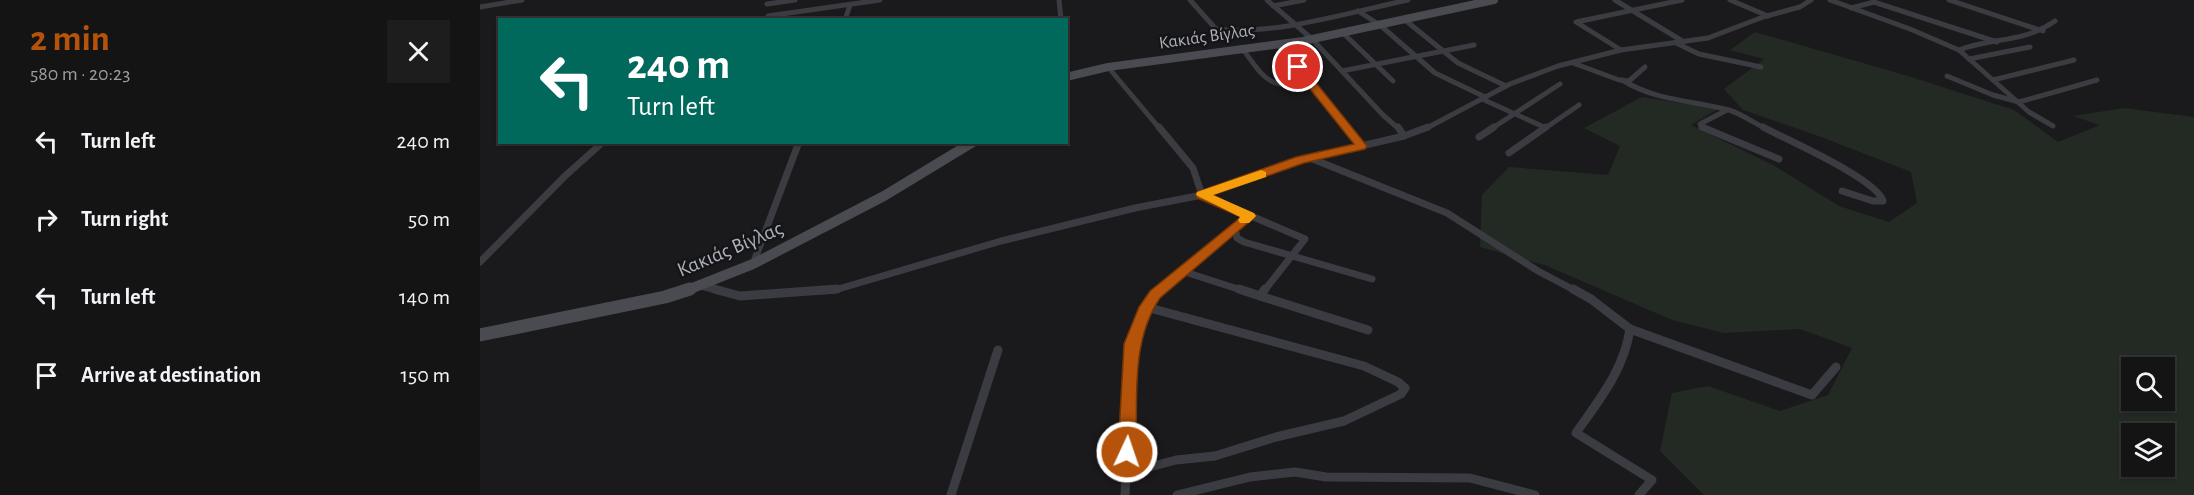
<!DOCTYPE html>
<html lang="en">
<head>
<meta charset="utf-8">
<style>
  :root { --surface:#141415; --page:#1d1d1e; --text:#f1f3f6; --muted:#9d9ea0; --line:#333334; --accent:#b45309 }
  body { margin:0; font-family:"Alegreya Sans",sans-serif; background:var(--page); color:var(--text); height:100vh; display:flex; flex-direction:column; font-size:22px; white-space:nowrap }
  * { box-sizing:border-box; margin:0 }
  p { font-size:20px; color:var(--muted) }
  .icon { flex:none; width:33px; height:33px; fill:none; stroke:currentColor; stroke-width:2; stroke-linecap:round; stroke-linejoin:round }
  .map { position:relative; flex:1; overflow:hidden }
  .panel { display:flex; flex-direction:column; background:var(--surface); width:480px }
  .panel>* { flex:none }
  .top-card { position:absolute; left:18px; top:18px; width:570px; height:126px; border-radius:0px; box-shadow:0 2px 4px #0004,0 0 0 2px var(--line); background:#00695c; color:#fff; overflow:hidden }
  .fabs { position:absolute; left:1641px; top:357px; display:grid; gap:12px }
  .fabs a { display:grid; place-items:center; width:54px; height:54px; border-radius:0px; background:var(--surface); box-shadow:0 2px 4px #0004,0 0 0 2px var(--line); font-size:30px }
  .pin { position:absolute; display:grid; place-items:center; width:51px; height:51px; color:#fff; margin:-26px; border:3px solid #fff; border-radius:50%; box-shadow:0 2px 6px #0007 }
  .me { position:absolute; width:66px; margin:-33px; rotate:3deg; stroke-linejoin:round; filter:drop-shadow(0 0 4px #0008) }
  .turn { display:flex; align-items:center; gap:21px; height:126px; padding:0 30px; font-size:27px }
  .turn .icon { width:78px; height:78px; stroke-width:2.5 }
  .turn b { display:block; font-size:42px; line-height:51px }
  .round { display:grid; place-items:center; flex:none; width:63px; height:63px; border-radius:0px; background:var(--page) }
  .summary { display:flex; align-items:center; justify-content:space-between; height:102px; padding:0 30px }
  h1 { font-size:36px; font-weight:600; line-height:45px; color:var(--accent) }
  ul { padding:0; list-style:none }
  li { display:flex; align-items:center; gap:18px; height:78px; padding:0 30px }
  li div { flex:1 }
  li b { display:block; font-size:22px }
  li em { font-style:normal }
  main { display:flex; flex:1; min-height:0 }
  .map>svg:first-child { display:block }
</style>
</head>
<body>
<main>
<section class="panel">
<div class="summary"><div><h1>2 min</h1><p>580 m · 20:23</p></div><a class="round"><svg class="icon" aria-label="close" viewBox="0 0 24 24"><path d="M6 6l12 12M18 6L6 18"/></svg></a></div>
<ul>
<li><svg class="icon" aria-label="left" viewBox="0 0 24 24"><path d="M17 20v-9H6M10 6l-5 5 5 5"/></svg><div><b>Turn left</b></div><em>240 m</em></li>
<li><svg class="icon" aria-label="right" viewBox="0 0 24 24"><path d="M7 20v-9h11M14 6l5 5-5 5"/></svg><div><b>Turn right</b></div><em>50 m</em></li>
<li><svg class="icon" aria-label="left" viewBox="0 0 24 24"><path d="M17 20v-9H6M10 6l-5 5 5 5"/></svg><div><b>Turn left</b></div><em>140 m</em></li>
<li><svg class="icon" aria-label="arrive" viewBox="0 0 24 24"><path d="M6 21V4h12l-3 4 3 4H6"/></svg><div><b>Arrive at destination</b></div><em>150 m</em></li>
</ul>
</section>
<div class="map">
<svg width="1714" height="495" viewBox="0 0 1714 495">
  <rect width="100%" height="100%" fill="#1a1a1c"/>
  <path fill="#222a23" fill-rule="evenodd" d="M1275,32L1428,76L1534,110L1578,142L1620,125L1593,116L1644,108L1714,117V495H1224L1180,451L1192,393L1228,386L1300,411L1348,395L1372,348L1320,329L1244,333L1192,320L1067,266L1000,247L1002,195L1029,167L1128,175L1140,146L1104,128L1162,97L1238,109L1211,125L1293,165L1359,206L1409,222L1437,203L1431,172L1344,138L1263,110L1244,89L1284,59L1250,50ZM1652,368H1684V400H1652ZM1652,434H1684V466H1652Z"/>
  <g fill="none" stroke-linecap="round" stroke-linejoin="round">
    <g stroke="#3b3c41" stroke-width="5">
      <path d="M579,0L581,20"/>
      <path d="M710,0L736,29C794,36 870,12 928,0"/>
      <path d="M787,0L832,39L903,115L919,129"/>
      <path d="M1135,0L1204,42"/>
      <path d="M1250,0L1288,16"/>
      <path d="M1350,0L1430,29L1479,50L1549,112L1573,126"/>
      <path d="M1469,0L1563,31"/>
      <path d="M287,4L315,0"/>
      <path d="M793,6L824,0"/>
      <path d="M0,7L42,0"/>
      <path d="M1371,8L1394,2L1517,42"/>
      <path d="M878,11L900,25L955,73L1005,97"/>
      <path d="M288,16L400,0"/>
      <path d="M365,20L370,5"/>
      <path d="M925,20L978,63L1026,86"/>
      <path d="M863,33L913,81"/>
      <path d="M1196,43L1219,54L1281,67"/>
      <path d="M798,44L867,129"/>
      <path d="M762,48C785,80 790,90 831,83"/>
      <path d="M1141,50L1096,22L1202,0"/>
      <path d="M1479,50C1513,37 1544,43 1575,21"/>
      <path d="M1489,59L1550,47"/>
      <path d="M586,61L588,76"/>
      <path d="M1093,63L1139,80L1149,81L1165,67"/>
      <path d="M628,67L680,129"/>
      <path d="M862,71L994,45"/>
      <path d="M1467,76L1513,95L1539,102L1617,80"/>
      <path d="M1142,80C1176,101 1211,100 1249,110C1262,114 1274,123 1286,129"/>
      <path d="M1513,80L1594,60"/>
      <path d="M1002,99L1064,127"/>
      <path d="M945,129L1030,84L1078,66L1141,50L1228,38L1283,17L1320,7L1331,0"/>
      <path d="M1011,129L1080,84"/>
      <path d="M1064,129L1099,105"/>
      <path d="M1225,129L1220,124L1247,110"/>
    </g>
    <g stroke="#3b3c41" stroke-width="7">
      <path d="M679,127L713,168L722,195L825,239L784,291"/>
      <path d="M866,127L881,146"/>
      <path d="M918,127L924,136"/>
      <path d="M1222,127L1299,159"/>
      <path d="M1283,127C1307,140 1397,179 1403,201H1393L1362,191"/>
      <path d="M999,137L1014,127"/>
      <path d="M1029,153L1066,127"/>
      <path d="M830,158L967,213L1058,271L1096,291"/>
      <path d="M755,228L757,238L764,242L892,279"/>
      <path d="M0,262L85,176L123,142"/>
      <path d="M273,264L319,142"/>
      <path d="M221,286L240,291"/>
      <path d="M342,291L355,290L521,241L655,208L722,195L821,160L924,136L948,127"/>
      <path d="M679,291L702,271"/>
      <path d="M764,291L702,271L769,216"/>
    </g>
    <g stroke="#3b3c41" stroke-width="9">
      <path d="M234,289L260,296L357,289"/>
      <path d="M759,289L780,296L785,289"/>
      <path d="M1093,289L1111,299L1150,329"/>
      <path d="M780,296L888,330"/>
      <path d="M647,473L696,460L735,456L796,437L864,421L921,394L925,388L918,382L884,366L666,307"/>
      <path d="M471,495L518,350"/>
      <path d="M645,495C649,437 635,333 681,289"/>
      <path d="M697,495L770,477L815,472L846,477L990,478L1055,495"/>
      <path d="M1159,495L1172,480L1096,433C1119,400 1144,370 1150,329L1332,395L1356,367"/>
    </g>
    <path stroke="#494b51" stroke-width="8" d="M586,77L628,67L823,41L1014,0"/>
    <path stroke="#494b51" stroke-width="10" d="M205,291L273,264L404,196L493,142"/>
    <path stroke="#494b51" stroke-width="13" d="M0,335L185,297L210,289"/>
  </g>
  <path fill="#b45309" stroke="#753606" stroke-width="1.5" d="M814,64H821L887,146L885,149L824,163L733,195L776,216L680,298C650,342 658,401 656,452L653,456L647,458L641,456L638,452L644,344L659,307L670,291L761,217L717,198L716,195L717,192L816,157L874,144L814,69Z"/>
  <path fill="#f59e0b" d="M781,170L786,172V177L733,195L774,213L776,216L769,223H760L758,220L760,217L716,195L717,192Z"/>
  <g text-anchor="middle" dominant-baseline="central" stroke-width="5" stroke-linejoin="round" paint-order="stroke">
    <g font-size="18" fill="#adb1bb" stroke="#151517">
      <text transform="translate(727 37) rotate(-8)">Κακιάς Βίγλας</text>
    </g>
    <g font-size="21" fill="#adb1bb" stroke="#151517">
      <text transform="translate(250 249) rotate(-23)">Κακιάς Βίγλας</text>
    </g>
  </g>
</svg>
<div class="fabs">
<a><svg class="icon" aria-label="search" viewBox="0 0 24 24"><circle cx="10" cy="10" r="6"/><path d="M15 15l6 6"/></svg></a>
<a><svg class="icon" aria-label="layers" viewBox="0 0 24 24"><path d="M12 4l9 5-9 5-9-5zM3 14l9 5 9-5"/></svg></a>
</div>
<div class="pin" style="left:818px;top:67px;background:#d93025"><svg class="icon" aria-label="arrive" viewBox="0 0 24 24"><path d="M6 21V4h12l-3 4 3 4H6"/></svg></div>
<svg class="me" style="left:647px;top:452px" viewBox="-20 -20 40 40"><circle r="17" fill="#b45309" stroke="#fff" stroke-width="3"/><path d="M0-11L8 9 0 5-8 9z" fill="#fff"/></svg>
<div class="top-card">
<div class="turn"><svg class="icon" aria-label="left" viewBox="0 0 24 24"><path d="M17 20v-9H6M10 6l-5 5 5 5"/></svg><div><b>240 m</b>Turn left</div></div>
</div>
</div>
</main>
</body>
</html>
